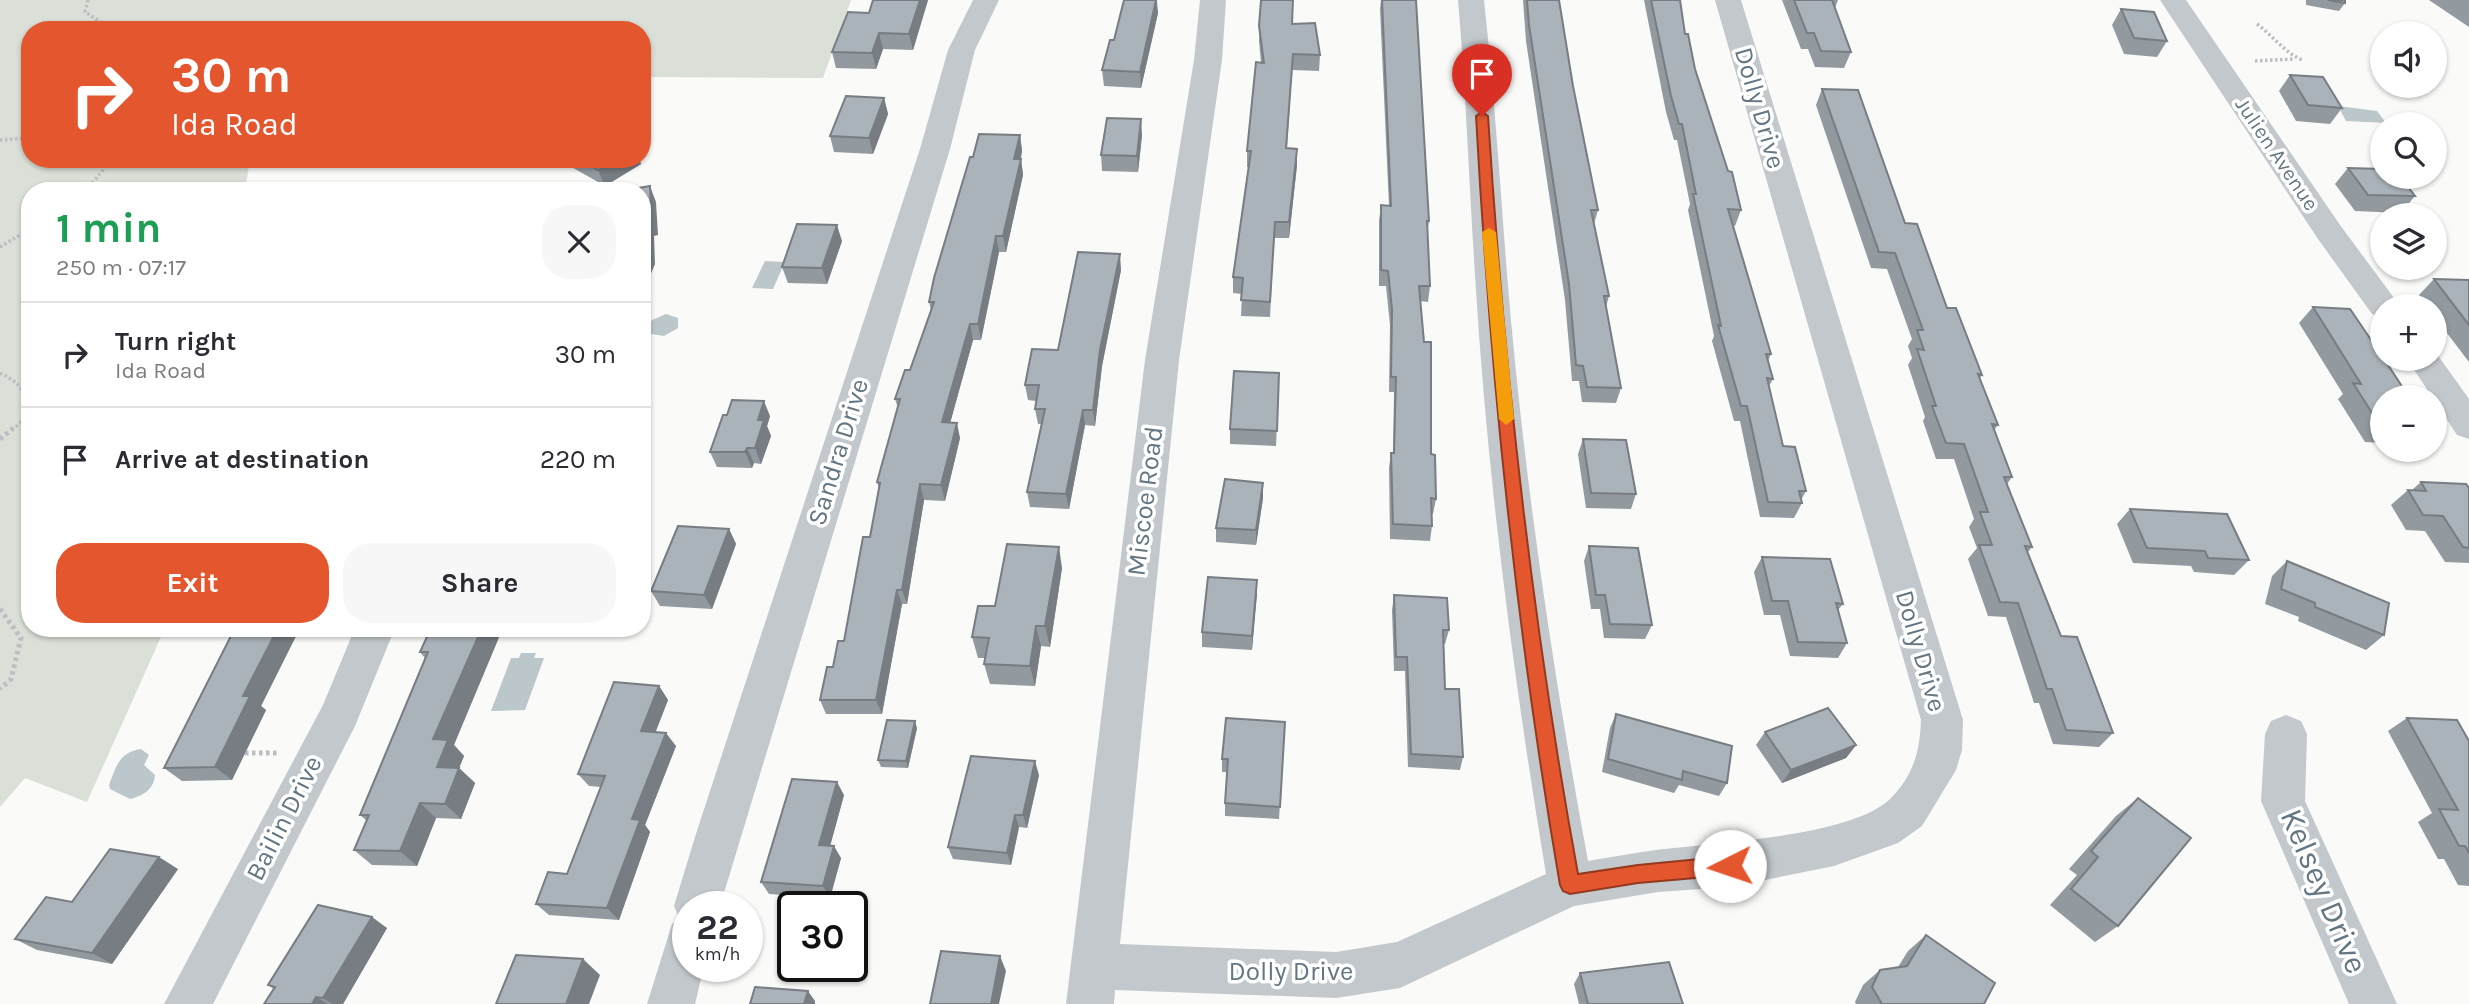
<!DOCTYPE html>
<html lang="en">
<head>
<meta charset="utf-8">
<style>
  :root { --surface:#fff; --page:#f7f7f7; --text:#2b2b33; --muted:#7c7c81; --line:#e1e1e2; --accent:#e4572e }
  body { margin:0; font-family:Karla,sans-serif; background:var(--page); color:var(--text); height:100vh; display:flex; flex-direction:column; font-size:26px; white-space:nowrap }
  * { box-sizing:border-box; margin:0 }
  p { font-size:23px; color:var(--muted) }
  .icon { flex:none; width:38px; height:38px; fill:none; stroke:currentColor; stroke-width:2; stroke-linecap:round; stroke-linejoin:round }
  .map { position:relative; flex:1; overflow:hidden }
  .panel { position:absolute; left:21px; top:182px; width:630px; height:455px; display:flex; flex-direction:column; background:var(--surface); border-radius:28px; box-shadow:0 2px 5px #0004 }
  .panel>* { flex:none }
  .top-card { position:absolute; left:21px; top:21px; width:630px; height:147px; border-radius:28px; box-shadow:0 2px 5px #0004; background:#e4572e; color:#fff; overflow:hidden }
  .buttons { position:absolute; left:2370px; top:21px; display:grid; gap:14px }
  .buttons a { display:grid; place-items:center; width:77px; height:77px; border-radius:50%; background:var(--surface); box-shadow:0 2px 5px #0004; font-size:35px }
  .speed { position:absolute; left:672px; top:891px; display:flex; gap:14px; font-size:35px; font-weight:700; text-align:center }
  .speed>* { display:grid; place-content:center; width:91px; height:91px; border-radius:50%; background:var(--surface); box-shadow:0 2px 5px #0004; line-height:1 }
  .speed small { font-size:18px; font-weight:400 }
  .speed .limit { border:4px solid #111; border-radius:10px; background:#fff; color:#111 }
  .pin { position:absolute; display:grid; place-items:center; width:60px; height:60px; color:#fff; margin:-72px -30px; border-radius:50% 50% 50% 0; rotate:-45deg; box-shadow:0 0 7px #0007 }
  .pin .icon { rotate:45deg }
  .me { position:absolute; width:77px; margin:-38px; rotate:266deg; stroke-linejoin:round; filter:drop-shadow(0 0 5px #0008) }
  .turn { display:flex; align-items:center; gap:24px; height:147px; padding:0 35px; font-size:32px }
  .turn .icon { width:91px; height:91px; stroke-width:2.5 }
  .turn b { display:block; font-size:49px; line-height:60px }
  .round { display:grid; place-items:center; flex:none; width:74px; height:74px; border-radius:28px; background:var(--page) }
  .head { display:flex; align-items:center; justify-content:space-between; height:119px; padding:0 35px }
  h1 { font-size:42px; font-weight:700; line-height:52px; color:#1e9e55 }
  .primary-button { display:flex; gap:14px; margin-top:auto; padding:14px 35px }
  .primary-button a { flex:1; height:80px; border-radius:28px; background:var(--accent); color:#fff; font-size:28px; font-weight:700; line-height:80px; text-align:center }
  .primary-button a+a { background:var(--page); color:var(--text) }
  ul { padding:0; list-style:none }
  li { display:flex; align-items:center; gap:21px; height:105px; padding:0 35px; border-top:2px solid var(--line) }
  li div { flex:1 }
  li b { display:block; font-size:26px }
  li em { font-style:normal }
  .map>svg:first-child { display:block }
</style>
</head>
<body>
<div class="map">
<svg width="2469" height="1004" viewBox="0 0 2469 1004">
  <rect width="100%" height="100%" fill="#fafaf8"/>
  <path fill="#dadfd7" d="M0,0H851L823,78L642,77V30H30V159H250L245,191H30V628H165L87,802L25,778L0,807Z"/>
  <g fill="#bbc7cb">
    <path d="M2338,106L2377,111L2386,123L2346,121Z"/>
    <path d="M765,261L785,262L773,289L752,288Z"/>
    <path d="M666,314L678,318V328L664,336L651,334L648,327L652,320Z"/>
    <path d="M521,653H536L534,658H544L525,710L491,711L511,658H519Z"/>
    <path d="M141,749L149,755L144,765L155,775C154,789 143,796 130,799L110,789L109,785C116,767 119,752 141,749Z"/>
  </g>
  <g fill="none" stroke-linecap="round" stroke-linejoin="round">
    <g stroke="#bbbfc2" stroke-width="3.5" stroke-dasharray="2.5 2.5" stroke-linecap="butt">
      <path d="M88,0L85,12L113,30"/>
      <path d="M2257,24C2273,36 2284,52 2302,60"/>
      <path d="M2255,61L2294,59"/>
      <path d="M0,140L30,138"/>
      <path d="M86,191L112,159"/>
      <path d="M0,247L30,229"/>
      <path d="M0,373C21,383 28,393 29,416L14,428"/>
    </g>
    <g stroke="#bbbfc2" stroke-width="5" stroke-dasharray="3.5 3.5" stroke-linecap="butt">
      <path d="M0,439L16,426"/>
      <path d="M0,609L21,638L11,679L0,689"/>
      <path d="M245,753H280"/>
    </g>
    <g fill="#c3c8cc" fill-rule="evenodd">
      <path d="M973,0H999L975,50L950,149L720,906H688V966H704L695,1004H647L672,924L680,920L674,906L695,837L920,149L948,50Z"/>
      <path d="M1200,0H1226L1222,60L1179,360L1120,944L1336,952L1397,942L1546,874C1513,675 1487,475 1475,275C1469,183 1466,92 1458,0H1484C1494,91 1500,183 1507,274C1523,471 1552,667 1588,861C1611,857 1633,853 1656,850C1711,843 1855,837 1892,797C1914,774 1920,750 1921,720L1715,0H1741L1963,720L1962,750L1956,770L1922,826L1898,843L1834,866L1730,887L1658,892L1574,906L1400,988L1336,998L1115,990L1114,1004H1066L1145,360L1194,60Z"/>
      <path d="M2160,0H2186L2340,225L2400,306H2382V317L2372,314L2318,239Z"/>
      <path d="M2434,350L2469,399V439L2457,435L2407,359H2434Z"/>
      <path d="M355,628H395L355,726L213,1004H164L323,705Z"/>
      <path d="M2286,715L2301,721L2307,734L2305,801L2397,1004H2349L2261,801L2265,734L2271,721Z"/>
    </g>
  </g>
  <g fill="#929a9f">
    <path d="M928,0L913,50L883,49L876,69L836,68L832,52L869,13Z"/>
    <path d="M1124,0H1157L1158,13L1141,88L1104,86L1102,70L1114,40Z"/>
    <path d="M1261,0L1292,24L1320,55L1319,71L1292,70L1287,148L1297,149V165L1289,238H1274L1270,317L1241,316L1242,294L1233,293V277L1249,167H1247V151L1261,63L1259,41Z"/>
    <path d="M1381,0H1416L1429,221L1427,233L1430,286L1428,302L1420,301L1431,454L1436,499L1433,514H1432V526L1430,541L1390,539L1389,468L1391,453H1393L1394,392H1389L1390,325L1386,286H1379V221L1381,205L1389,206L1380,9Z"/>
    <path d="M1523,0H1559L1573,86L1598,210L1594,224L1609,296L1606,307L1621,388L1616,403L1582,402L1579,381H1572L1565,300L1526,41Z"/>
    <path d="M1644,0H1680L1685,34L1695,69L1741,210L1735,226H1733L1771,354L1768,361L1773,379L1769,386L1783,446L1806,491L1801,500L1802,503L1794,518L1760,517L1740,421H1734L1712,341L1714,336L1688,210L1690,204L1677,140H1674L1666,112Z"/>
    <path d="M1782,0H1838L1835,8L1851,52L1844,68L1815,67L1808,49H1801Z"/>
    <path d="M2306,0H2345V3L2339,11L2306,5Z"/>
    <path d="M2429,0H2469V27Z"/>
    <path d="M2121,9L2167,41L2157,57L2124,54L2112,25Z"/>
    <path d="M2290,75L2342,108L2330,124L2296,121L2279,91Z"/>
    <path d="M1822,89L1905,223L1947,308L1982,375L1980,378L1998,425L1994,430L2012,477L2007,484L2032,547L2028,552L2061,636L2113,733L2099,747L2053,744L2039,703H2034L2006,617L1988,616L1968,559L1977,548L1969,527L1974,519L1954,459H1936L1923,421L1925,417L1908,365L1912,358L1908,346L1912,339L1887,269L1871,268L1816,105Z"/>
    <path d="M884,98L888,114L873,154L834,152L830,136Z"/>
    <path d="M1020,135L1022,151L1021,159L1023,175L1006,252H999L981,340H973L950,423L960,438L945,501L924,500L907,604H902L882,714H826L820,700L844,641L870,537L879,489L877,482L898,408L895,399L910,370L931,310L929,302L973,157Z"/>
    <path d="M1142,135L1138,172L1102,171L1101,155Z"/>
    <path d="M561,159H639L641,164L605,186L561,161Z"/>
    <path d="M2348,168L2415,196L2401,213L2355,211L2335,184Z"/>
    <path d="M842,241L827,284L788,283L782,267Z"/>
    <path d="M1121,270L1102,366L1095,426L1085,425L1069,509L1030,507L1027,492L1041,424H1038L1035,409L1036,401L1028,400L1025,385L1058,350Z"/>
    <path d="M2434,279L2469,280V362L2434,316V306H2427L2419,295Z"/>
    <path d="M2313,307L2382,397V443L2365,442L2338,399L2343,394L2299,323Z"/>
    <path d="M1279,373L1276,446L1230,444V429Z"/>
    <path d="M770,416L767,426L771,436L761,464L754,463L752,468L717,467L710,452Z"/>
    <path d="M1583,439L1636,494L1631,509L1586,508L1578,454Z"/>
    <path d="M2421,482L2469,488V563L2445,562L2425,531L2406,530L2391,505L2408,490H2412Z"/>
    <path d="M1263,498L1256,545L1216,542V528Z"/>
    <path d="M2130,509L2249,560L2234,575L2194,572L2191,566L2133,563L2117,524Z"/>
    <path d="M729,529L736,544L712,609L660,606L651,591Z"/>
    <path d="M1589,546L1652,625L1645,639L1604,638L1600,609H1591L1584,561Z"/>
    <path d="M1762,557L1843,604L1838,610L1847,643L1838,658L1790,656L1780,615H1764L1754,572Z"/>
    <path d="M2287,561L2384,635L2366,650L2298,621L2299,617L2265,604L2272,576Z"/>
    <path d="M1062,568L1050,647L1041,646L1035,686L990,684L984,664L985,658H978L972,637L995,606Z"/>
    <path d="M1257,580L1252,650L1202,647V632Z"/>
    <path d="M1394,595L1449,630L1445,644H1443L1445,689L1463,757L1460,770L1408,767L1405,671H1394L1392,610Z"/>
    <path d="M235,628H300L261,706L266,710L232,780L182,781L164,768Z"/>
    <path d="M431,628L454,745L464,756L459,768L475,783L461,819L436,818L417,866L372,865L354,850L367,821L360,815L425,658L420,652Z"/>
    <path d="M659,686L668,700L655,732L676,746L645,825L650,832L619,920L549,915L536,904L567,874L601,787L589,786L578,774Z"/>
    <path d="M1616,714L1727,783L1719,796L1679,785L1674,793L1602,772L1610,728Z"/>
    <path d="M2407,718L2469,741V886L2458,885L2444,859H2438L2418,822L2432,813L2388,731Z"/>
    <path d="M1285,722L1279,819L1225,816V803L1227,772H1222V759Z"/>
    <path d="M917,728L908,768L881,767L878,760Z"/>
    <path d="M1765,732L1856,745L1846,758L1782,783L1756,745Z"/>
    <path d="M1039,775L1027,828L1019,827L1011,865L953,859L948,847Z"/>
    <path d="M844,795L830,846L841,858L830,898L769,894L761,882Z"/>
    <path d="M2138,798L2118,926L2095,942L2050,905L2077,875L2069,869L2116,816Z"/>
    <path d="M178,869L112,964L37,950L15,939L72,902Z"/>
    <path d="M387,928L343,1004H264L274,989L268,985Z"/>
    <path d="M1926,935L1984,1004H1856L1855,1002L1863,985L1880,970L1898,967L1908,951Z"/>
    <path d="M1580,973L1683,1004H1579L1574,984Z"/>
  </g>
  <g fill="#777d82">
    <path d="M920,0H928L913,50L909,34Z"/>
    <path d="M1156,0L1158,13L1141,88L1140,72Z"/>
    <path d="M879,33L883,49L876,69L872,53Z"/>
    <path d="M884,98L888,114L873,154L869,138Z"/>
    <path d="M1141,119L1142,135L1138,172L1137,156Z"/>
    <path d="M1020,135L1022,151L1017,175L1014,159Z"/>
    <path d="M1297,149V165L1289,238V222Z"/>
    <path d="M615,159H639L641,164L605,186L598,170Z"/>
    <path d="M1021,159L1023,175L1006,252L1003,236Z"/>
    <path d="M650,186L656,202L658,235L654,236L655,264L642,295V262Z"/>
    <path d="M837,225L842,241L827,284L822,268Z"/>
    <path d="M996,236L999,252L981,340L978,324Z"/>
    <path d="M1120,254L1121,270L1102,366L1095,426L1093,410L1100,350Z"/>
    <path d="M970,324L973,340L946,438L942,422Z"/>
    <path d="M764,401L770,416L767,426L771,436L761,464L755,448L758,420Z"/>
    <path d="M1083,410L1085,425L1069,509L1066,494Z"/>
    <path d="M957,423L960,438L945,501L941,485Z"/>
    <path d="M747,448L754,463L752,468L745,452Z"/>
    <path d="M1263,483V498L1256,545V530Z"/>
    <path d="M920,484L924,500L907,604L902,590Z"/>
    <path d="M729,529L736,544L712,609L704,595Z"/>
    <path d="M1059,547L1062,568L1050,647L1045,626Z"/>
    <path d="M1257,580V595L1252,650V636Z"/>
    <path d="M897,590L902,604L882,714L876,700Z"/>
    <path d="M1036,626L1041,646L1035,686L1030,666Z"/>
    <path d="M278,628H300L261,706L266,710L232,780L215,767L243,696Z"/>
    <path d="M482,628H503L454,745L464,756L453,783L437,767L433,739Z"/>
    <path d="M659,686L668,700L651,744L641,731Z"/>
    <path d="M915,721L917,728L908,768L906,761Z"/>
    <path d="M666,733L676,746L645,825L650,832L619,920L607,908L632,819Z"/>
    <path d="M1856,745L1846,758L1782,783L1791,770Z"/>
    <path d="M1035,761L1039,775L1027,828L1023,815Z"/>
    <path d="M459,768L475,783L461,819L445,804Z"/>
    <path d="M837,782L844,795L827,857L819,845Z"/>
    <path d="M420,803L436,818L417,866L400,851Z"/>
    <path d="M1015,815L1019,827L1011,865L1007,853Z"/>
    <path d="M834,846L841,858L830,898L823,886Z"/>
    <path d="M159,857L178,869L112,964L92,953Z"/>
    <path d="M372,917L387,928L343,1004H332L323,998Z"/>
    <path d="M1000,956L1006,971L999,1004H991Z"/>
    <path d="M583,959L600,975L589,1004H566Z"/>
    <path d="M808,991L815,1001V1004H804Z"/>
    <path d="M316,997L328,1004H312Z"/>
  </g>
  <g fill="#aab3b9" stroke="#777d82" stroke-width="2">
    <path d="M873,0H920L909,34L879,33L872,53L832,52L848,12L869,13Z"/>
    <path d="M1124,0H1156L1140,72L1102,70L1110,40H1114Z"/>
    <path d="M1261,0H1293L1292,24L1315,23L1320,55L1293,54L1286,148L1297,149L1289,222H1275L1270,302L1241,300L1243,278L1233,277L1251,151H1247L1256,62L1264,63L1259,26Z"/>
    <path d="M1382,0H1416L1429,221H1427L1430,286H1419L1424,342H1431V454L1435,455L1436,499L1431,498L1432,526L1393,524L1391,453H1394L1396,377H1391L1392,309L1388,271L1381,270V205L1391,206Z"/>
    <path d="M1527,0H1559L1573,86L1598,210H1591L1609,296H1604L1621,388L1587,387L1583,366L1576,365L1569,284L1529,25Z"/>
    <path d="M1651,0H1680L1685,34H1688L1695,69L1728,171L1732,172L1741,210L1728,209L1771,354H1766L1773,379L1767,378L1783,446L1795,447L1806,491H1799L1802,503L1768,502L1747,406H1741L1718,325L1721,326L1693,194H1696L1682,124H1679L1671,96Z"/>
    <path d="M1794,0H1832L1851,52L1821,51L1814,33H1807Z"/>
    <path d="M2328,0H2345V3Z"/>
    <path d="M2121,9L2154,12L2167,41L2134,38Z"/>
    <path d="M2290,75L2323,77L2342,108L2308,105Z"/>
    <path d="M1822,89L1858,90L1905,223L1917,224L1947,308H1956L1982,375L1978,374L1998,425L1992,424L2012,477H2004L2032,547L2025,546L2061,636L2077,637L2113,733L2066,730L2052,689H2047L2018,603L2000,602L1979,545H1992L1980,512H1988L1964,444L1946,443L1932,406H1936L1917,349L1924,350L1917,330H1923L1895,253L1879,252Z"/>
    <path d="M846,96L884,98L869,138L830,136Z"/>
    <path d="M1107,118L1141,119L1137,156L1101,155Z"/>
    <path d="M979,134L1020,135L1014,159H1021L1003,236H996L978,324H970L942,422L957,423L941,485L920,484L902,590H897L876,700H820L827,667H833L838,641H844L863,537H870L880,483L877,482L900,399H895L905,370H910L934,302H929L934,278L970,157H973Z"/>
    <path d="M579,159H615L598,170Z"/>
    <path d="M2348,168L2382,169V177H2400L2415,196L2368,195Z"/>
    <path d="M650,186L651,219L647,220L648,248L642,262V191H621Z"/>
    <path d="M797,224L837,225L822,268L782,267Z"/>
    <path d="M1078,252L1120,254L1100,350L1093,410H1083L1066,494L1027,492L1045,409H1035L1039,385H1025L1032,349L1058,350Z"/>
    <path d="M2434,279L2469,280V325Z"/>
    <path d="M2313,307L2350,309L2382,356V359H2384L2409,397H2382V427H2381L2353,383L2361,384Z"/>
    <path d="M1234,371L1279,373L1277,431L1230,429Z"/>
    <path d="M732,400L764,401L758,420H764L755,448H747L745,452H710L723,415H727Z"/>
    <path d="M1583,439L1626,440L1636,494L1591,493Z"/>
    <path d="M1225,479L1263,483L1256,530L1216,528Z"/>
    <path d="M2421,482L2466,484L2469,488V548L2463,547L2443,516L2423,515L2408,490L2426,491Z"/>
    <path d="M2130,509L2227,514L2249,560L2208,558L2205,551L2147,548Z"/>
    <path d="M678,526L729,529L704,595L651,591Z"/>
    <path d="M1007,544L1059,547L1045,626H1036L1030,666L984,664L989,638L972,637L978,606H995Z"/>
    <path d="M1589,546L1638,548L1652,625L1610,624L1605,595H1596Z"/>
    <path d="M1762,557L1830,559L1843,604L1836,603L1847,643L1798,642L1788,601H1772Z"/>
    <path d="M2287,561L2389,603L2384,635L2315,607V603L2281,589Z"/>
    <path d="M1208,577L1257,580L1252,636L1202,632Z"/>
    <path d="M1394,595L1447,598L1449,630H1443L1445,689H1459L1463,757L1411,754L1407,657H1396Z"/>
    <path d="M235,628H278L243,696H250L215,767L164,768Z"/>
    <path d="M431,628H482L433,739L448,740L437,767L459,768L445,804L420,803L400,851L354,850L369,815H360L428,652H420Z"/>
    <path d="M614,682L659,686L641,731L666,733L632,819L640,820L607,908L536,904L548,872L567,874L605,776L578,774Z"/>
    <path d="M1828,708L1856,745L1791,770L1765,732Z"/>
    <path d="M1616,714L1732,746L1727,783L1683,771L1682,780L1608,759Z"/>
    <path d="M1226,718L1285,722L1280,807L1225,803L1228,759H1222Z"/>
    <path d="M2407,718L2457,720L2469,741V853L2465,846H2459L2439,809L2458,810Z"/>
    <path d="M887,720L915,721L906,761L878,760Z"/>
    <path d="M971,756L1035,761L1023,815H1015L1007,853L948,847Z"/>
    <path d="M792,779L837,782L819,845L834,846L823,886L761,882Z"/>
    <path d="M2138,798L2191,838L2118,926L2071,889L2098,857L2091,851Z"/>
    <path d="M110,849L159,857L92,953L15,939L46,897L72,902Z"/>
    <path d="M318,905L372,917L323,998L316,997L312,1004H264L275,987L268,985Z"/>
    <path d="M1926,935L1995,983L1984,1004H1882L1872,987L1880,970L1907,966Z"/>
    <path d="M941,951L1000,956L991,1004H930Z"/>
    <path d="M516,955L583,959L566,1004H496Z"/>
    <path d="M1669,962L1683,1004H1588L1580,973Z"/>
    <path d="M755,987L808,991L804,1004H750Z"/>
  </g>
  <path fill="#e4572e" stroke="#94391e" stroke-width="2" d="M1482,112L1488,116C1504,370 1532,623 1578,874L1638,865L1730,856L1737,859L1740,866L1737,872L1730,875L1638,883L1570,894L1563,891L1560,885C1516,630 1490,374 1476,116Z"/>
  <path fill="#f59e0b" d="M1489,228L1496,232L1514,419L1506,425L1499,419L1482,232Z"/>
  <g text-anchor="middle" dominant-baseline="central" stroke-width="7" stroke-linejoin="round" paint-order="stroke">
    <g font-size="21" fill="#657683" stroke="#fff">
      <text transform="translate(2277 154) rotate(56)">Julien Avenue</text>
    </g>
    <g font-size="26" fill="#657683" stroke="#fff">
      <text transform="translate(1760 108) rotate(74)">Dolly Drive</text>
      <text transform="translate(838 452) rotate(-73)">Sandra Drive</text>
      <text transform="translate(1145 501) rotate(-83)">Miscoe Road</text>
      <text transform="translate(1921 651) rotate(74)">Dolly Drive</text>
      <text transform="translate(284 818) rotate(-63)">Bailin Drive</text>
      <text x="1291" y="971">Dolly Drive</text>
    </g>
    <g font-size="32" fill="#657683" stroke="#fff">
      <text transform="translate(2324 891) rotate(67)">Kelsey Drive</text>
    </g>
  </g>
</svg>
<div class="buttons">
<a><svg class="icon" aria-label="sound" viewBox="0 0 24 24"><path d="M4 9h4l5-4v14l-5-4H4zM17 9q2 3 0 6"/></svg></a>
<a><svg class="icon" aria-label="search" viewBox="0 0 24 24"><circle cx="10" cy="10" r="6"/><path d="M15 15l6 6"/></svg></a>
<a><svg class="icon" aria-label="layers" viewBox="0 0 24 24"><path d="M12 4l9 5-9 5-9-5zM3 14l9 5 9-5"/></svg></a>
<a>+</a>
<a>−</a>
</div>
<div class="speed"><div>22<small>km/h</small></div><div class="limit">30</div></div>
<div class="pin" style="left:1482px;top:116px;background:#d93025"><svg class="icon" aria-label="arrive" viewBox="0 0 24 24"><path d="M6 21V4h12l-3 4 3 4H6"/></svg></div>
<svg class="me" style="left:1730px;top:866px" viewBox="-20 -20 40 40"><circle r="19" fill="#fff"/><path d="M0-13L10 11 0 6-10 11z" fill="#e4572e"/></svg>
<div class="top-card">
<div class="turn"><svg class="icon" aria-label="right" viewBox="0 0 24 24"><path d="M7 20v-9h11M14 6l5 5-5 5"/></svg><div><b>30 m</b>Ida Road</div></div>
</div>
<section class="panel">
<div class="head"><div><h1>1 min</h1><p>250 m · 07:17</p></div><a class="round"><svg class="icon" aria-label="close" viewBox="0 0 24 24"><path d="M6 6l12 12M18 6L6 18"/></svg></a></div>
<ul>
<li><svg class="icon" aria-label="right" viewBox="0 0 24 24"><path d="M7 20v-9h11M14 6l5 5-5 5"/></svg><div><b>Turn right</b><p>Ida Road</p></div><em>30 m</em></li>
<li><svg class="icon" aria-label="arrive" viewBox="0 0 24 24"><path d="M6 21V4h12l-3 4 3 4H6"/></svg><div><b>Arrive at destination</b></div><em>220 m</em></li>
</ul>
<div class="primary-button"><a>Exit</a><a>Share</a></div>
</section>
</div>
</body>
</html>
